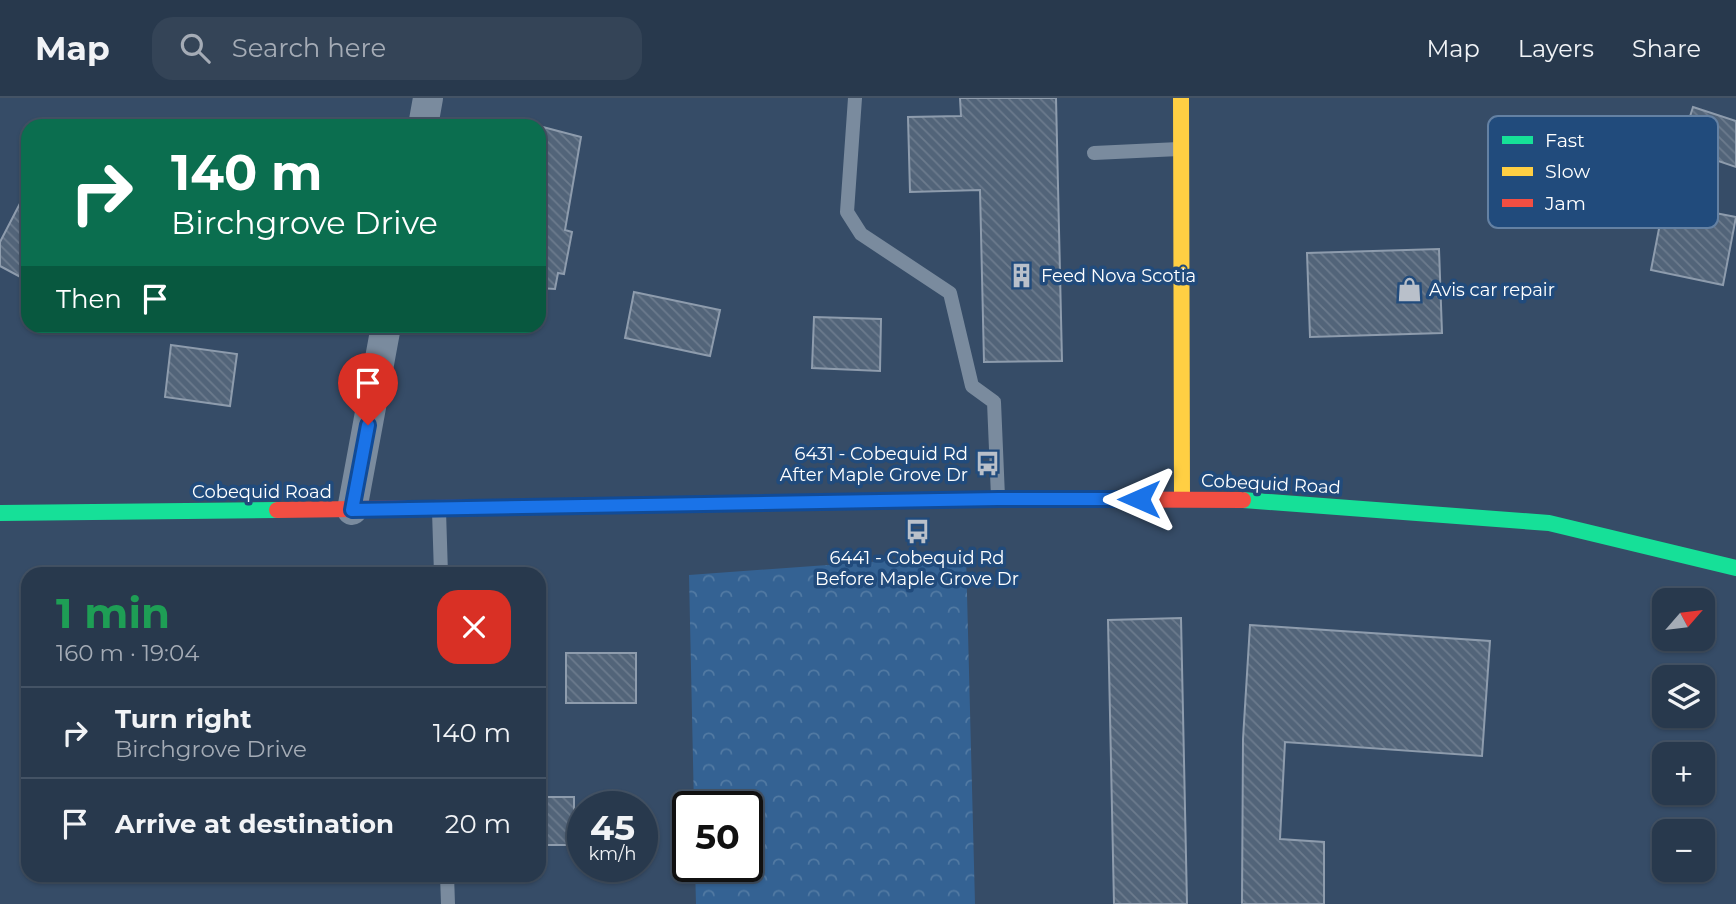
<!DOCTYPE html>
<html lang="en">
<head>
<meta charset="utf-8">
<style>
  :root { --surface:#28394d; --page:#344457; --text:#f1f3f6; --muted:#a5acb6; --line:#445365 }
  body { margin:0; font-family:Montserrat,sans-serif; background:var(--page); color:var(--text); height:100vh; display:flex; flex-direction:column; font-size:26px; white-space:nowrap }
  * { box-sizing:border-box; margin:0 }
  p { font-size:23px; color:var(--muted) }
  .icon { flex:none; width:38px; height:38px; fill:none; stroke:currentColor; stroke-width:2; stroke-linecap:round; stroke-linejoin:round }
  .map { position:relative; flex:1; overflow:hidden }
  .drawer { position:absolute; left:21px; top:469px; width:525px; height:315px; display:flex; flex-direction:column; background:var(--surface); border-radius:21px; box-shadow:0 2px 5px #0004,0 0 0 2px var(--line) }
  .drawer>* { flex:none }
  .guide { position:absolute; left:21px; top:21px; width:525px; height:214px; border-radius:21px; box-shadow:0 2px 5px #0004,0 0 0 2px var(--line); background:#0b6e4f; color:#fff; overflow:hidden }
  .needle { width:46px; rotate:62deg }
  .fabs { position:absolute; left:1652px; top:490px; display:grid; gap:14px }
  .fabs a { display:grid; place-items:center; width:63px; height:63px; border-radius:14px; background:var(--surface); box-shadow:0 2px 5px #0004,0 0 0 2px var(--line); font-size:35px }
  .speed { position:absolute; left:567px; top:693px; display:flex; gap:14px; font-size:35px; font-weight:700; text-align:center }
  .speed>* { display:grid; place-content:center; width:91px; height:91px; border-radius:50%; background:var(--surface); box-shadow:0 2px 5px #0004,0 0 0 2px var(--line); line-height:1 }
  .speed small { font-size:18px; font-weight:400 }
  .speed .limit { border:4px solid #111; border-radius:10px; background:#fff; color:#111 }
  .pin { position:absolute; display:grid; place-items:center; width:60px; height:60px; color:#fff; margin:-72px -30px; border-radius:50% 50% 50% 0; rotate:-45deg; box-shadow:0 0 7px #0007 }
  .pin .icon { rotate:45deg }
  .me { position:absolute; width:77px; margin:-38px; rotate:270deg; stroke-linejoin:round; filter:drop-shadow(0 0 5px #0008) }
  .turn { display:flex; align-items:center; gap:24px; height:147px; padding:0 35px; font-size:32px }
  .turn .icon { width:91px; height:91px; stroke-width:2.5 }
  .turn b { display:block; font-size:49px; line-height:60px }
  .then { display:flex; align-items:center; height:66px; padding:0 35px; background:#0003; gap:14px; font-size:26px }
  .round { display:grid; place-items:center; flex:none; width:74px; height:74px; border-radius:21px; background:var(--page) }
  .head { display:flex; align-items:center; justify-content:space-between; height:119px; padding:0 35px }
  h1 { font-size:42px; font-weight:700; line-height:52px; color:#1e9e55 }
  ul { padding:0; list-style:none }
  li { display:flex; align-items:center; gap:21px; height:91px; padding:0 35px; border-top:2px solid var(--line) }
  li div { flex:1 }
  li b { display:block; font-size:26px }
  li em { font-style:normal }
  header { display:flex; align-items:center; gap:42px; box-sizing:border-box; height:98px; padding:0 35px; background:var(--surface); border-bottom:2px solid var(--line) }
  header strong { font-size:33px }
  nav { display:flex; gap:38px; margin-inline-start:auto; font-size:24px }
  .search { width:490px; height:63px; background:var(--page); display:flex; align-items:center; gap:18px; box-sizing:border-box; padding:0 24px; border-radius:21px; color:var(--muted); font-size:26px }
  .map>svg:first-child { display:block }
</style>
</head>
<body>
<header>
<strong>Map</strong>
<div class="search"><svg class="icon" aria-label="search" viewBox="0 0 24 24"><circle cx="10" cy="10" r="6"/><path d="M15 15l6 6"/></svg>Search here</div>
<nav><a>Map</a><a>Layers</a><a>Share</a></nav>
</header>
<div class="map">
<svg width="1736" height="806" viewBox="0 0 1736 806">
  <defs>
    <pattern id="forest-crowns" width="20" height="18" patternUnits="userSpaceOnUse" patternTransform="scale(1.75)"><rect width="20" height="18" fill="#346293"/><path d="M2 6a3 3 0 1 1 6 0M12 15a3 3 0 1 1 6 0" fill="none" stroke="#527aa3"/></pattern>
    <pattern id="building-back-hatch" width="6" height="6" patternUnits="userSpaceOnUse" patternTransform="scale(1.75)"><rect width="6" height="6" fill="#526479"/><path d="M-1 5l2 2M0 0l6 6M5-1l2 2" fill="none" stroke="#6c7b8d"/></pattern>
  </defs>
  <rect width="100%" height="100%" fill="#364c67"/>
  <path fill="url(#forest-crowns)" d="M966,457L975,806H696L695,768H747V709H694L689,477Z"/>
  <g fill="url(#building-back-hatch)" stroke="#8e9cad" stroke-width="2">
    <path d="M960,0H1056L1062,263L984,264L980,92L910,94L908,19L961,18Z"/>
    <path d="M1693,9L1736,23V69L1680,50Z"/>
    <path d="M539,28L581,39L565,132L572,134L564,176L558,175L555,191L539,190Z"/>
    <path d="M28,90V183L0,168V144Z"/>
    <path d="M1664,105L1736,119L1723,187L1651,172Z"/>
    <path d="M1439,151L1442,235L1310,239L1307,155Z"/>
    <path d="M634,194L720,212L710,258L625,240Z"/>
    <path d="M814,219L881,221L880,273L812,270Z"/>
    <path d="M171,247L237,256L230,308L165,299Z"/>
    <path d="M1181,520L1187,806H1114L1108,522Z"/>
    <path d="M1250,527L1490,543L1482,658L1285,644L1280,741L1324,744V806H1242L1243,641Z"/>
    <rect x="566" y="555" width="70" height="50"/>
    <rect x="541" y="699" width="33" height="48"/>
  </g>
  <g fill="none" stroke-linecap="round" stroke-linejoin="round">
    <g stroke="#7a8b9e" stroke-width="14">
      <path d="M855,0L847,114L861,136L950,195L972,288L994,304L998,399"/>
      <path d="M1094,55L1179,51"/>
      <path d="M439,413L441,476"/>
      <path d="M447,777L448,806"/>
    </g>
    <g stroke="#7a8b9e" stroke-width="30">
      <path d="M423,28L428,0"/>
      <path d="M352,412L386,228"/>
    </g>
    <g stroke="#16e098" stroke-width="16">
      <path d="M1243,402L1549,425L1736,470"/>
      <path d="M0,415L277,412"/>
    </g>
    <g stroke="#ffcf43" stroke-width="16">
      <path d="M1181,0L1182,401"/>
      <path d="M588,408L867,403"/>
    </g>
    <g stroke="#f24e42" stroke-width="16">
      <path d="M867,403L998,401L1243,402"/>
      <path d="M277,412L588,408"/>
    </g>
  </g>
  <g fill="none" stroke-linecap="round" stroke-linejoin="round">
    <defs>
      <path id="route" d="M368,327L352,412L998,401H1139"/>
    </defs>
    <use href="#route" stroke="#114b97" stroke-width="18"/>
    <use href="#route" stroke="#1a73e8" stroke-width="12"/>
  </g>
  <defs>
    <symbol id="building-bare" viewBox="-9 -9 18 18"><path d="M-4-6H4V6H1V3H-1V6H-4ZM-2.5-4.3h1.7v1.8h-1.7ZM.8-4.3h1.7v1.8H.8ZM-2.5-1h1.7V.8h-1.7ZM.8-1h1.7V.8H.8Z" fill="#b9c0ca" stroke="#214b7c" stroke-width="2.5" paint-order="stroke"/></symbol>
    <symbol id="shop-bare" viewBox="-9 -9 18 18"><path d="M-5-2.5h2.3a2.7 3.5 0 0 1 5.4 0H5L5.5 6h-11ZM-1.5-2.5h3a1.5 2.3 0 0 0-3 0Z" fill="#b9c0ca" stroke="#214b7c" stroke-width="2.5" paint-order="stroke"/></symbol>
    <symbol id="bus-bare" viewBox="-9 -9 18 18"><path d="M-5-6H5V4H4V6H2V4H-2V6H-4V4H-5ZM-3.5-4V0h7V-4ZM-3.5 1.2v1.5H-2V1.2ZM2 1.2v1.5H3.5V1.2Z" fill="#b9c0ca" stroke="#214b7c" stroke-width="2.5" paint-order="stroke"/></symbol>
  </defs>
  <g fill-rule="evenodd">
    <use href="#building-bare" x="1004" y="160" width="35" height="35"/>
    <use href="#shop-bare" x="1392" y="174" width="35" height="35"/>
    <use href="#bus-bare" x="970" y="348" width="35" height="35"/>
    <use href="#bus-bare" x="900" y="416" width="35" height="35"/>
  </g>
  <g text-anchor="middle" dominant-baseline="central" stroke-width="7" stroke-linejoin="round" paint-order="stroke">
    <g font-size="18" fill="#fff" stroke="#214b7c" text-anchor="start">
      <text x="1041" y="178">Feed Nova Scotia</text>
      <text x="1429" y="192">Avis car repair</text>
      <text x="968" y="356" text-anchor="end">6431 - Cobequid Rd<tspan x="968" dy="21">After Maple Grove Dr</tspan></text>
      <text x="917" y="460" text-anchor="middle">6441 - Cobequid Rd<tspan x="917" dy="21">Before Maple Grove Dr</tspan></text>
    </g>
    <g font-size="18" fill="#fff" stroke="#214b7c">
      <text transform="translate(1271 386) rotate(3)">Cobequid Road</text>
      <text x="262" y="394">Cobequid Road</text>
    </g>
  </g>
  <rect x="1488" y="18" width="230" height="112" rx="10" fill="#214b7c" stroke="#6481a3" stroke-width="2"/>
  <rect x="1502" y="38" width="31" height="8" fill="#16e098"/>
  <rect x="1502" y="69" width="31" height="9" fill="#ffcf43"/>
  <rect x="1502" y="101" width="31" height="8" fill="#f24e42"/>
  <g font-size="19" fill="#fff">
    <text x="1545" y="49">Fast</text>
    <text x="1545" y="80">Slow</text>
    <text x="1545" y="112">Jam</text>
  </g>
</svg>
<div class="fabs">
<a><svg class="needle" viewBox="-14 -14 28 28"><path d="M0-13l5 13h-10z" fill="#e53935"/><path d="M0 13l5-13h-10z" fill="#a5acb6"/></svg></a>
<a><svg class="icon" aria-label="layers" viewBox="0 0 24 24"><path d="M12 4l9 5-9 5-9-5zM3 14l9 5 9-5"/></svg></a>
<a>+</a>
<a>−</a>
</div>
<div class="speed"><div>45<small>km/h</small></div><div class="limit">50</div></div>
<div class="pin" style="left:368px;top:327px;background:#d93025"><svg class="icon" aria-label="arrive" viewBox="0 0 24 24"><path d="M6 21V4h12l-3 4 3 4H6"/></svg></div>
<svg class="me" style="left:1139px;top:401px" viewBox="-20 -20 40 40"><path d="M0-17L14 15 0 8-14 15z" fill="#1a73e8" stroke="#fff" stroke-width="4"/></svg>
<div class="guide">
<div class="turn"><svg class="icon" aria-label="right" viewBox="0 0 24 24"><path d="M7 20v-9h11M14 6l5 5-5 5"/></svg><div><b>140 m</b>Birchgrove Drive</div></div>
<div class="then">Then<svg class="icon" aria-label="arrive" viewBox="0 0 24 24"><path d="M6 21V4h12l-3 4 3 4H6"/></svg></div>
</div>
<section class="drawer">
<div class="head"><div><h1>1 min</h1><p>160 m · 19:04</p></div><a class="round" style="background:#d93025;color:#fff"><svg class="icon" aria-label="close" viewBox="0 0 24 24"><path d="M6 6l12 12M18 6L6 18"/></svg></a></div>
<ul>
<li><svg class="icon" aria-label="right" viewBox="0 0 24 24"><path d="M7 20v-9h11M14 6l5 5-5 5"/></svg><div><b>Turn right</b><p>Birchgrove Drive</p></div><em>140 m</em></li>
<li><svg class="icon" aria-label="arrive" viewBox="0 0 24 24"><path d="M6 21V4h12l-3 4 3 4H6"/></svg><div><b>Arrive at destination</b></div><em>20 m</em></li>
</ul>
</section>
</div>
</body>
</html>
